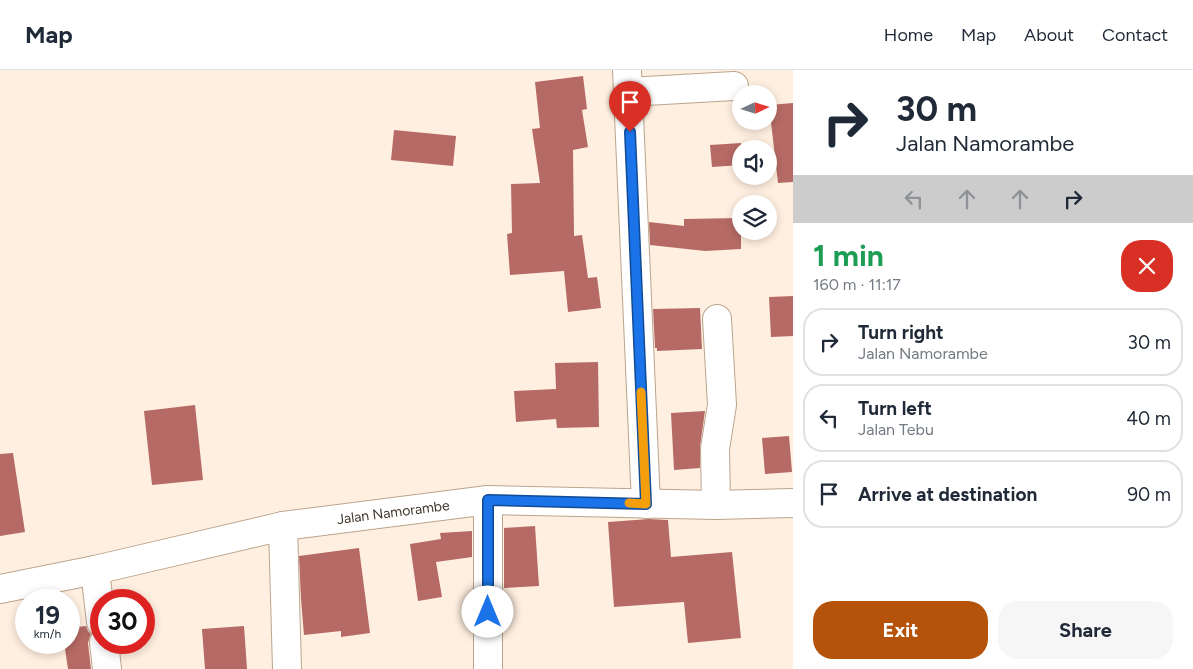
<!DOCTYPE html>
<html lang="en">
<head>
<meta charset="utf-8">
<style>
  :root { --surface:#fff; --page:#f6f6f7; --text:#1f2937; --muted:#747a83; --line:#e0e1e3; --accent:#b45309 }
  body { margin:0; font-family:Figtree,sans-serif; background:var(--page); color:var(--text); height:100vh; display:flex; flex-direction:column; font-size:19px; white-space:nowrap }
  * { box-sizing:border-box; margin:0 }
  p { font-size:16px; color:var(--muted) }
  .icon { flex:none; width:28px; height:28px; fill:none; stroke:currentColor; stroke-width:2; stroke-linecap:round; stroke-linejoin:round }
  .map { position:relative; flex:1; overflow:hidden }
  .drawer { display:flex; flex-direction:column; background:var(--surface); width:400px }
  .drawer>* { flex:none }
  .top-card { background:#fff; color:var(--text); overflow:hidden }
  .needle { width:32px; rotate:86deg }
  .controls { position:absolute; left:732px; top:15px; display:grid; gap:10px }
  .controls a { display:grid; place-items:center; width:45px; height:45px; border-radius:50%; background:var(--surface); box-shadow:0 2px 8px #0003; font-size:25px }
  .speed { position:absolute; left:15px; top:519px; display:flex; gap:10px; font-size:25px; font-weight:700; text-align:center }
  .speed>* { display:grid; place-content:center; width:65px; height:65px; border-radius:50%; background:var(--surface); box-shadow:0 2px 8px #0003; line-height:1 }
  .speed small { font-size:12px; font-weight:400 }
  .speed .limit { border:8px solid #d22; background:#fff; color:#111 }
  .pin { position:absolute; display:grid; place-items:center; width:42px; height:42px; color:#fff; margin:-51px -21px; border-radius:50% 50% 50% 0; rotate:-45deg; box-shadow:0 0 5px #0007 }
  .pin .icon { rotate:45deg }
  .me { position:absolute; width:55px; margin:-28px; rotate:0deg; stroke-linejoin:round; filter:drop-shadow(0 0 4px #0008) }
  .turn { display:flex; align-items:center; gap:18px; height:105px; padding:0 20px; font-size:22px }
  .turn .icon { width:65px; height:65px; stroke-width:2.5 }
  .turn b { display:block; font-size:35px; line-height:42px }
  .lanes { display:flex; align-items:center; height:48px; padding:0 20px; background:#0003; justify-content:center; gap:25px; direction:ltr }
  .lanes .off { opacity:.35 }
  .round { display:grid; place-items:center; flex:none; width:52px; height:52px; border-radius:20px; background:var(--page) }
  .head { display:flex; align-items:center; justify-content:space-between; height:85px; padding:0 20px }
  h1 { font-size:30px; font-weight:700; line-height:38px; color:#1e9e55 }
  .cta { display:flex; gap:10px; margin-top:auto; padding:10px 20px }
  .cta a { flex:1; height:58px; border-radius:20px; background:var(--accent); color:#fff; font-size:20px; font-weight:700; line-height:58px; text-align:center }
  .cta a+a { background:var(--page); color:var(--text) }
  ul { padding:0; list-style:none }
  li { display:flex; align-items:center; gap:15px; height:68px; margin:0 10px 8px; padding:0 10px; border:2px solid var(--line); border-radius:20px }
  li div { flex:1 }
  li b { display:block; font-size:19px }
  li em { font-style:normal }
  header { display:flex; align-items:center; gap:30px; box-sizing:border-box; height:70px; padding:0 25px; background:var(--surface); border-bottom:1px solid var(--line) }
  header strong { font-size:24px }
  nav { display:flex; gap:28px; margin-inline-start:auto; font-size:18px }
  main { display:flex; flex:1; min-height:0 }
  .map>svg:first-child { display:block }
</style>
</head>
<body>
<header>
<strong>Map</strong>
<nav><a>Home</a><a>Map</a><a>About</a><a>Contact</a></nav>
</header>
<main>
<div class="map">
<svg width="793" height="599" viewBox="0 0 793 599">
  <rect width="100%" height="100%" fill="#ffefe0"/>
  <g fill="#b66a65">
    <path d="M583,6L587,39L582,40L588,77L573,80L574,166L582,165L588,208L597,207L601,238L568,242L564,201L510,205L507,164L512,163L511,114L540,113L532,59L540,58L535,12Z"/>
    <path d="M793,33V112L778,113L769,35Z"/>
    <path d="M394,60L456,66L453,96L391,90Z"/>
    <path d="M741,73V95L712,97L710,75Z"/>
    <path d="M741,148V179L705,181L650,175L649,152L684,156V149Z"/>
    <path d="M793,226V266L771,267L769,227Z"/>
    <path d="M700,238L702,279L657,281V278H655L653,239Z"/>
    <path d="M598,292L599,357L557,358L556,349L516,352L514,321L556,319L555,293Z"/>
    <path d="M195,335L203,410L152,415L144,341Z"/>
    <path d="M705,341L700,377V398L674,400L671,343Z"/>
    <path d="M789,366L792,402L765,404L762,368Z"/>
    <path d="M13,383L25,462L0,466V384Z"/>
    <path d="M649,449L668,450L671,487L732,482L741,568L688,573L684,532L614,537L608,452Z"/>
    <path d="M535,456L539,516L504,518V458Z"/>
    <path d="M472,461V487L436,492L442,527L418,531L410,474L441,469L440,463Z"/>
    <path d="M359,478L370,563L341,567V561L304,565L301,529L299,486Z"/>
    <path d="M86,556L88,561L91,564L90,566L88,573L91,599H68L64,572H69V558Z"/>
    <path d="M244,556L247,599H205L202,559Z"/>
  </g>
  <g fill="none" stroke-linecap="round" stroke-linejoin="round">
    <defs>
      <g id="street">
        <path d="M627,0L646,434"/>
        <path d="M628,22L734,16"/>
        <path d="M488,430V599"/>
        <path d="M716,435L715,379L722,335L717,249"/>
        <path d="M283,456L287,599"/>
        <path d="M95,500L101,552"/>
        <path d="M104,572L107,599"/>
      </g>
      <g id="secondary">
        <path id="s1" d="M0,519L95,500L283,456L488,430L716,435L793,433"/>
      </g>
    </defs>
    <use href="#street" stroke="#bca48b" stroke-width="30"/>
    <use href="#secondary" stroke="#bca48b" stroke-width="30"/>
    <use href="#street" stroke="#fff" stroke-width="28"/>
    <use href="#secondary" stroke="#fff" stroke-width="28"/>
  </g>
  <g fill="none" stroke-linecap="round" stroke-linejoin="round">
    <defs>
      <path id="route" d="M488,542V430L646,434L630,62"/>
    </defs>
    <use href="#route" stroke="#114b97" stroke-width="12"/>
    <use href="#route" stroke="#1a73e8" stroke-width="9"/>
    <path stroke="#f59e0b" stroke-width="9" d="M629,433L646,434L641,322"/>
  </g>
  <g text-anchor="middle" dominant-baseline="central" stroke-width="5" stroke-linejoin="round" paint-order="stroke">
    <g font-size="14" fill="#40362c" stroke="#ffefe0">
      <text stroke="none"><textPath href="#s1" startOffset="401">Jalan Namorambe</textPath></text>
    </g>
  </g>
</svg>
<div class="controls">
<a><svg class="needle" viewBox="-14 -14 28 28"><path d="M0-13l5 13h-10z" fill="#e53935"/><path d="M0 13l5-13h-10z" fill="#747a83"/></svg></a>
<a><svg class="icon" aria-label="sound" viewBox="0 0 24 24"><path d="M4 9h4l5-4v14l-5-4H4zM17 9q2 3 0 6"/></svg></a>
<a><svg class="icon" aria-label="layers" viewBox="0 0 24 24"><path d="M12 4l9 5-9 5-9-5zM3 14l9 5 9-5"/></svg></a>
</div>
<div class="speed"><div>19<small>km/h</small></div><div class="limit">30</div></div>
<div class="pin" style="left:630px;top:62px;background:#d93025"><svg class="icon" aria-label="arrive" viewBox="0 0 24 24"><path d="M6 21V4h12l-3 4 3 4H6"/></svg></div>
<svg class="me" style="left:488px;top:542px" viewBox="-20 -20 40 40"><circle r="19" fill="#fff"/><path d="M0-13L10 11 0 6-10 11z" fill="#1a73e8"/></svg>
</div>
<section class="drawer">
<div class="top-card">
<div class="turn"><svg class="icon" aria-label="right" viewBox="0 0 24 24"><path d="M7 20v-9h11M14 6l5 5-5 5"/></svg><div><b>30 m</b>Jalan Namorambe</div></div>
<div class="lanes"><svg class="icon off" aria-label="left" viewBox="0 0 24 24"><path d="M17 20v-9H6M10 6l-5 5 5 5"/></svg><svg class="icon off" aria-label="ahead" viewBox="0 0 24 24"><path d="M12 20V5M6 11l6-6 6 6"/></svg><svg class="icon off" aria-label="ahead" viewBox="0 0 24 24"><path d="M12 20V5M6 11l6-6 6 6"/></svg><svg class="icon" aria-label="right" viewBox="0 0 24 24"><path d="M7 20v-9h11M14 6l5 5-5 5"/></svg></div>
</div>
<div class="head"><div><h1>1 min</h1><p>160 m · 11:17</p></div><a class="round" style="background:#d93025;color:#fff"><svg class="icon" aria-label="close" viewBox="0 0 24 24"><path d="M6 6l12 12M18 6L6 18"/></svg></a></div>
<ul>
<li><svg class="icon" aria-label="right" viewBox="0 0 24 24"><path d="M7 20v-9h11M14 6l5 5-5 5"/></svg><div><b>Turn right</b><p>Jalan Namorambe</p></div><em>30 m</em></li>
<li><svg class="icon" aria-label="left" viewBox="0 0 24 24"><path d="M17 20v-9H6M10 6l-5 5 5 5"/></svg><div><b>Turn left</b><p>Jalan Tebu</p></div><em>40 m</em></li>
<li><svg class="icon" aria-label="arrive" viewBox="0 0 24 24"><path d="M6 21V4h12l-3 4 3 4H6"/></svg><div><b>Arrive at destination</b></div><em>90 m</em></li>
</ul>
<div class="cta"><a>Exit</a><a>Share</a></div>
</section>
</main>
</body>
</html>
